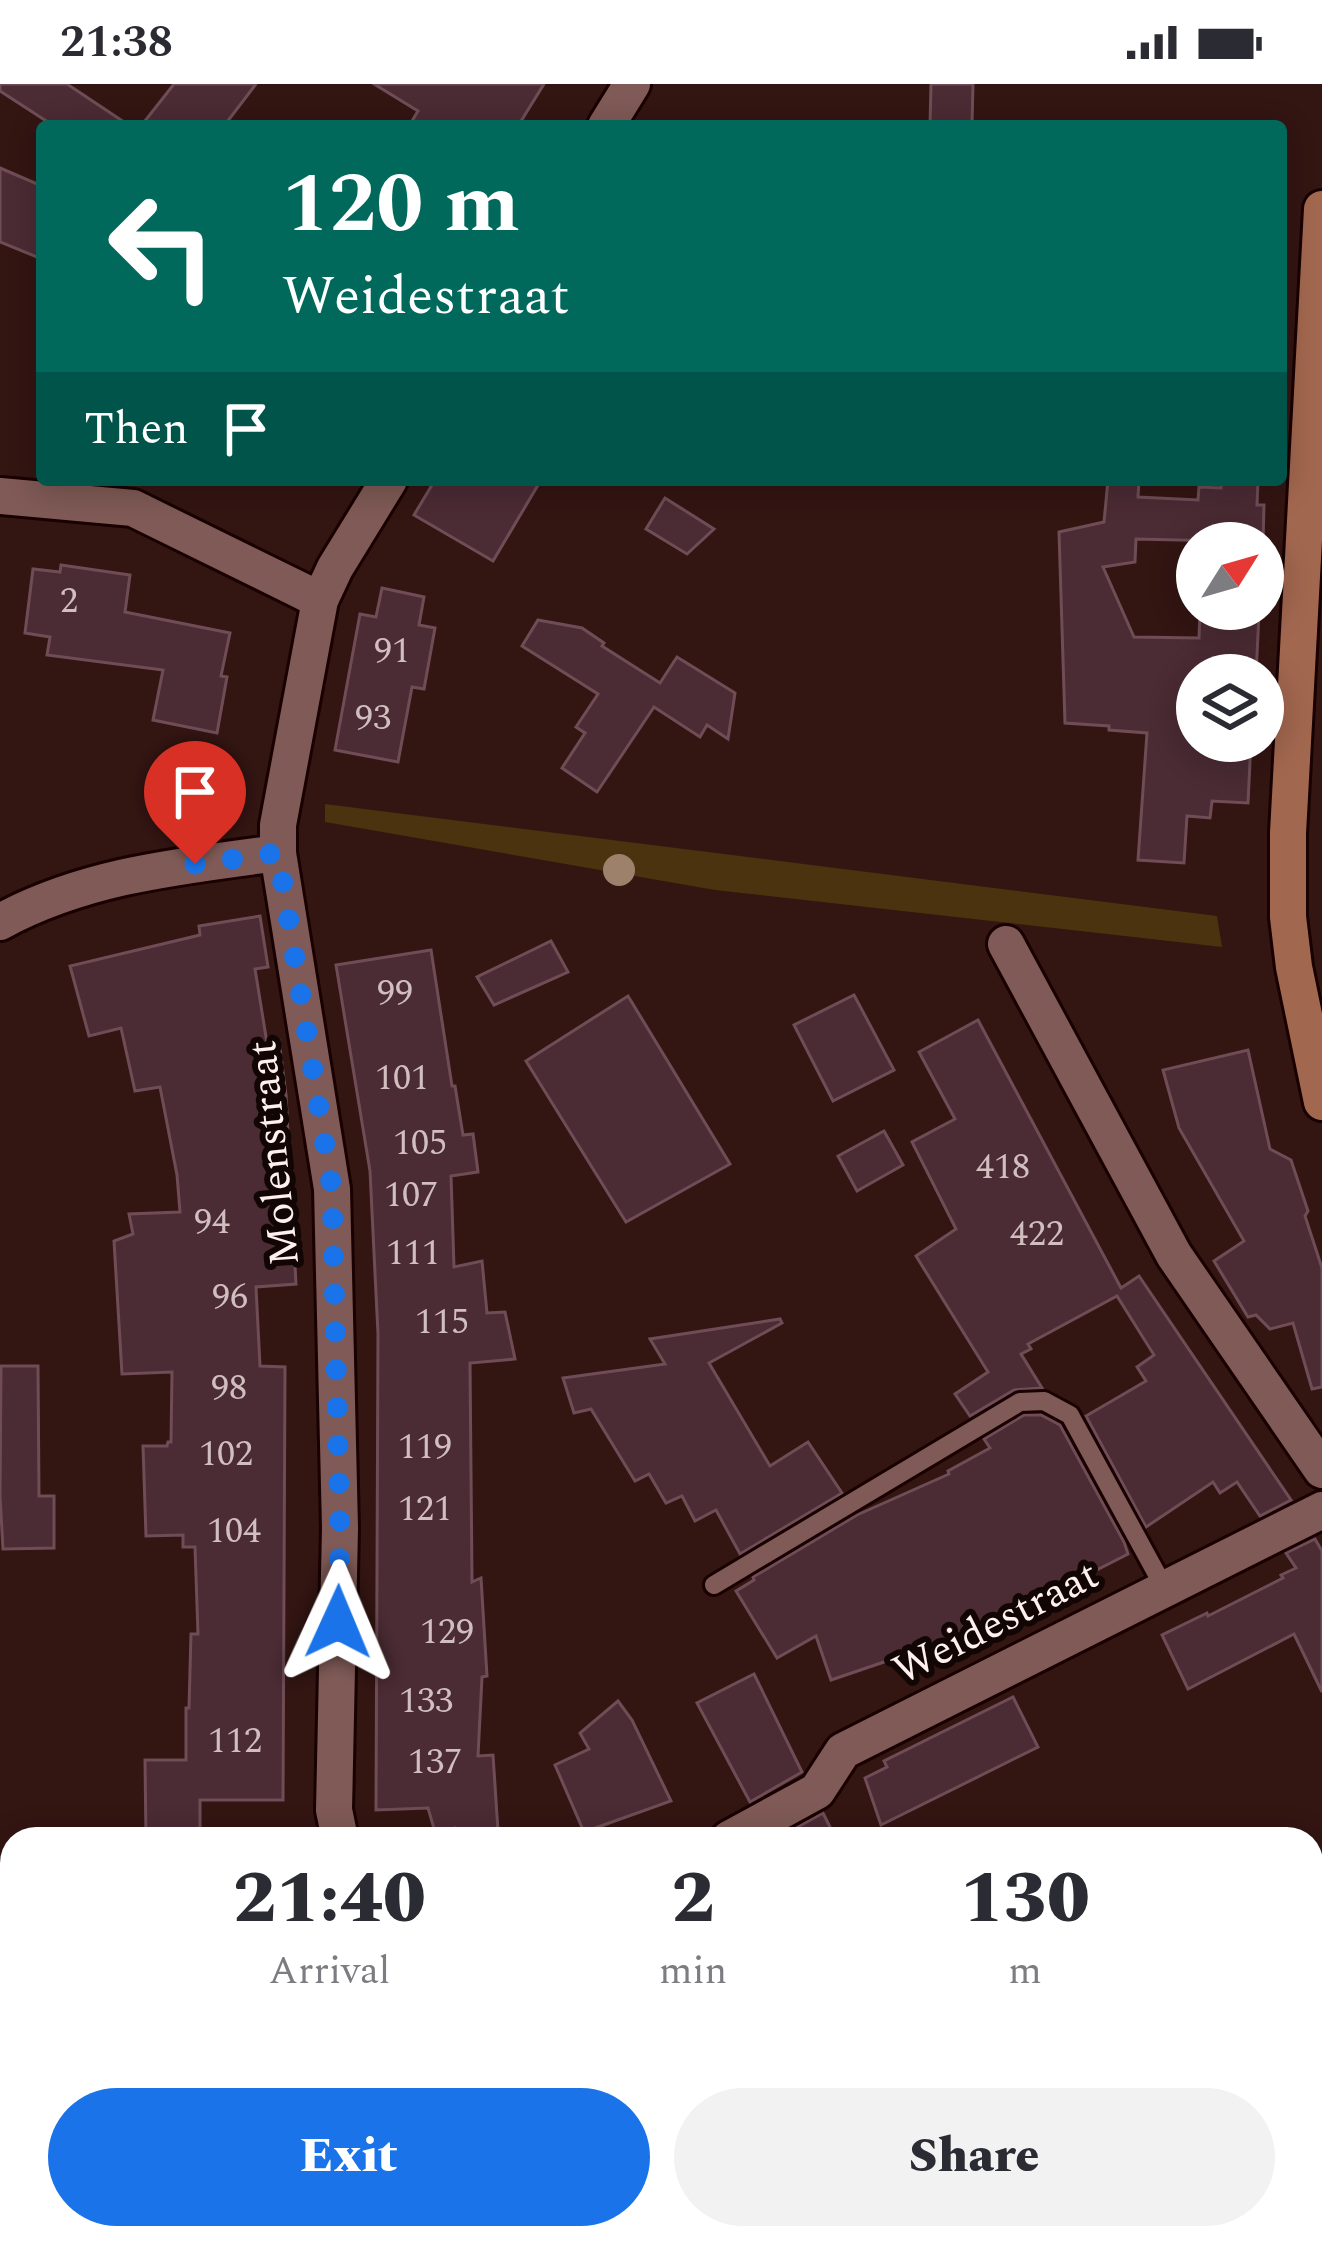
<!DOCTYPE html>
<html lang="en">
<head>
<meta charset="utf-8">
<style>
  :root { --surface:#fff; --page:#f2f2f3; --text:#2b2b33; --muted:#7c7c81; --accent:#1a73e8 }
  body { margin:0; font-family:Spectral,serif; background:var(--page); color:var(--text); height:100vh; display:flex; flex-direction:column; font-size:45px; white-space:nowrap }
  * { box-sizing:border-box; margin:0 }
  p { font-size:39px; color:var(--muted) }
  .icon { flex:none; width:66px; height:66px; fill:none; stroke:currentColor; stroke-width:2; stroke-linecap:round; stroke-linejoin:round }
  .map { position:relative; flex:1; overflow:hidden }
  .details { position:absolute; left:0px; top:1743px; width:1323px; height:423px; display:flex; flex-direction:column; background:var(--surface); border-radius:36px 36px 0 0; box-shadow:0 6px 30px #0003 }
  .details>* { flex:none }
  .guide { position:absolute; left:36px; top:36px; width:1251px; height:366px; border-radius:12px; box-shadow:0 6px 30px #0003; background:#00695c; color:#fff; overflow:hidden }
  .needle { width:78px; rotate:53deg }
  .tools { position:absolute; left:1176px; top:438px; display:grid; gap:24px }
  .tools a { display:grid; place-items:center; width:108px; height:108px; border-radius:50%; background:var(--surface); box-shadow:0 6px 30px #0003; font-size:60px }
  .pin { position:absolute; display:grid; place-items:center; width:102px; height:102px; color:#fff; margin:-123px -51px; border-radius:50% 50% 50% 0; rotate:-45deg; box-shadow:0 0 12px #0007 }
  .pin .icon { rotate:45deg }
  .me { position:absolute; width:132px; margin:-66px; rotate:1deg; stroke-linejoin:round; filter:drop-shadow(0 0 9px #0008) }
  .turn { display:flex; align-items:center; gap:42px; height:252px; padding:0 48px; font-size:54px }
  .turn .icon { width:156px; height:156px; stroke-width:2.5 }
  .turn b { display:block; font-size:84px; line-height:102px }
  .then { display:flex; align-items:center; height:114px; padding:0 48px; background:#0003; gap:24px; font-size:45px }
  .eta { display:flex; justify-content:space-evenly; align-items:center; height:204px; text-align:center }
  .eta b { font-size:72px; font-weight:800; line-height:84px }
  .button { display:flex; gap:24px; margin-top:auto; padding:24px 48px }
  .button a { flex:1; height:138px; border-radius:72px; background:var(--accent); color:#fff; font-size:48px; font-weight:800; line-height:138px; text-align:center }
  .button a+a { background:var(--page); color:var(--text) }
  .status { display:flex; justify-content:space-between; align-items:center; height:84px; padding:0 60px; background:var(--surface); direction:ltr }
  .status svg { height:33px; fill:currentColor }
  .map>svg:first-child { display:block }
</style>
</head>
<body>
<div class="status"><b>21:38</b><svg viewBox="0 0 49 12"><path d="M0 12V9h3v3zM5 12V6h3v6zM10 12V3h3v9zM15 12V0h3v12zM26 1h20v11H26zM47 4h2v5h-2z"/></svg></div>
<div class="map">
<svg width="1322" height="2165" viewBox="0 0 1322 2165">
  <rect width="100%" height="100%" fill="#331512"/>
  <path fill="#4a330e" d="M325,720L1217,832L1222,863L715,806L325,738Z"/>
  <g fill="#4b2b34" stroke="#704d56" stroke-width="3">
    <path d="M0,0H67L130,42H54L0,7Z"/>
    <path d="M174,0H256L224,42H141Z"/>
    <path d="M374,0H544L518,42H409L418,27Z"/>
    <path d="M931,0H973L972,42H930Z"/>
    <path d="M0,84L42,102V175L0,158Z"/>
    <path d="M435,396H541L493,477L414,431Z"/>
    <path d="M1108,396H1139L1138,413L1198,416L1199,403L1221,404V396H1258L1257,421H1264L1263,458L1136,455L1135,478L1103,483L1134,553L1199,554L1200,527L1259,530L1256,591H1197V657H1251L1248,719L1212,717L1210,734L1187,732L1184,779L1138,776L1147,649L1109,646V642L1065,639L1059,448L1104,438Z"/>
    <path d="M665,414L714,445L687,470L646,445Z"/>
    <path d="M61,481L130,491L125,528L230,549L221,592L227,593L217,649L153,636L163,586L47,571L50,553L25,549L33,485L60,488Z"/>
    <path d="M382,504L424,513L419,541L435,544L424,605L412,603L398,678L335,666L360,530L376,533Z"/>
    <path d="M538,536L582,544L604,559L602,562L660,599L677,573L735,609L728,655L707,641L700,653L654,623L597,708L562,684L585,649L576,643L598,610L522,562Z"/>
    <path d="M260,832L268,883L255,885L267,959L279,957L286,1011L296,1200L256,1203L260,1282L285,1283L283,1716H200V1755H146L145,1676H186V1624H189L191,1550H198L195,1463H183V1451L146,1452L143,1362H167L168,1358H171L172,1288L122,1290L114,1157L133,1150L129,1130L180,1128L177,1091L160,1003L135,1007L121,944L89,952L70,882L200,851L199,842Z"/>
    <path d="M551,857L568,888L494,921L477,893Z"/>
    <path d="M431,866L452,1002H455L463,1051L473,1050L478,1088L451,1092L454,1183L482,1177L487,1229L505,1228L515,1275L470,1279L472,1498L481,1494L487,1592L482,1593L478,1672L493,1671L498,1747L477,1755H459L455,1744L435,1748L428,1724L376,1726L378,1250L370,1087L336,881Z"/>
    <path d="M854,911L894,986L833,1017L794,941Z"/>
    <path d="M628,912L730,1080L626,1138L526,977Z"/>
    <path d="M978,936L1121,1204L1139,1192L1291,1416L1260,1432L1237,1398L1220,1409L1213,1398L1146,1443L1086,1332L1146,1297L1137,1283L1154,1271L1117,1212L1028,1260L1031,1265L1021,1270L1042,1304L1014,1306L970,1332L955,1310L988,1288L916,1172L956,1145L912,1058L955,1035L919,968Z"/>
    <path d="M1248,966L1270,1065L1291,1076L1308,1127L1305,1132L1322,1184V1303L1312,1305L1293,1239L1270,1245L1256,1231L1248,1233L1214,1177L1244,1157L1179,1044L1163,986Z"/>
    <path d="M884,1047L903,1081L857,1107L838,1072Z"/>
    <path d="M780,1235L782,1239L709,1279L770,1382L808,1358L842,1409L740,1470L716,1426L695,1437L682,1412L666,1419L649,1390L635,1397L591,1325L574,1329L563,1294L665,1280L650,1255Z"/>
    <path d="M1,1282H38L39,1412H54V1464L3,1465L0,1412Z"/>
    <path d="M1024,1331H1041L1060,1341L1124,1458L1128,1470L981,1545L831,1596L816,1552L777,1574L736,1507L754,1496L753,1493L857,1431L949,1390L948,1387L990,1364L984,1355Z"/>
    <path d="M1315,1455L1322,1467V1608L1294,1550L1188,1605L1162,1551L1207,1529L1208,1532L1283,1494L1281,1491L1296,1484L1286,1469Z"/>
    <path d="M754,1590L802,1688L750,1718L697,1619Z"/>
    <path d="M1013,1613L1038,1663L881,1741L865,1694L887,1683L884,1677Z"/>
    <path d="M618,1617L632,1636L671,1717L584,1748L555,1681L589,1665L580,1649Z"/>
    <path d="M823,1729L836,1755H776Z"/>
  </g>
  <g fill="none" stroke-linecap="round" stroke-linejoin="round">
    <defs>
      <path id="lane" d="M714,1501L1020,1318L1044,1317L1070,1331L1165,1505"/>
      <g id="street">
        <path d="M606,42L632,0"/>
        <path d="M0,412L133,424L320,516"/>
        <path d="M0,838C86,791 182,782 278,769"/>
        <path d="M1006,860L1174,1171L1322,1386"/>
        <path d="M340,1755L334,1726L340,1444L332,1105L278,769V741L320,516L335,484L389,396"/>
        <path d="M729,1755L817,1707L843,1667L1322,1426"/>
        <path d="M490,2154L494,2165"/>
        <path d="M1045,2154L1050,2165"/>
      </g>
      <path id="secondary" d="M1322,125L1288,749V833L1294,883L1322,1018"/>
    </defs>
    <use href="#lane" stroke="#190101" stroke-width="24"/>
    <use href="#street" stroke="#190101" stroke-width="42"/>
    <use href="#secondary" stroke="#190101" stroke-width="42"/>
    <use href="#lane" stroke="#7f5a56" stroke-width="18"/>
    <use href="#street" stroke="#7f5a56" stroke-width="36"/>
    <use href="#secondary" stroke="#a2674f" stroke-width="36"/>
  </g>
  <circle fill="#9e816a" cx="619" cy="786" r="16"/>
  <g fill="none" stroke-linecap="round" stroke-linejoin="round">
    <path stroke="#1a73e8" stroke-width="21" stroke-dasharray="0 37.8" d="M195,780L278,769L332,1105L340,1444L338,1538"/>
  </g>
  <g text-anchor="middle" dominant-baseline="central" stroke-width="12" stroke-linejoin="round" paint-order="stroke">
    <g font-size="36" fill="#d1bfc0">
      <text x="69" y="517">2</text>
      <text x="392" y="567">91</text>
      <text x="373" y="634">93</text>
      <text x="395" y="909">99</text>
      <text x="402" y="994">101</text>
      <text x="420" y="1059">105</text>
      <text x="1003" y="1083">418</text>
      <text x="411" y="1111">107</text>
      <text x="212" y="1138">94</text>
      <text x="1037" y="1150">422</text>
      <text x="413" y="1169">111</text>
      <text x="230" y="1213">96</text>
      <text x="442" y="1238">115</text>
      <text x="229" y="1304">98</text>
      <text x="425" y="1363">119</text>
      <text x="226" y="1370">102</text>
      <text x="425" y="1425">121</text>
      <text x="234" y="1447">104</text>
      <text x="447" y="1548">129</text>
      <text x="426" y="1617">133</text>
      <text x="235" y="1657">112</text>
      <text x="435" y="1678">137</text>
    </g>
    <g font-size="42" fill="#fef0ef" stroke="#120605">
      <text transform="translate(274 1069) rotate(-96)">Molenstraat</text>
      <text transform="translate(996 1539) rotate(-27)">Weidestraat</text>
    </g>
  </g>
</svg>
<div class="tools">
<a><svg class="needle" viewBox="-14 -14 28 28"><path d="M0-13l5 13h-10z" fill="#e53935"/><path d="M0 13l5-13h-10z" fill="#7c7c81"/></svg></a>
<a><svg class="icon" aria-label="layers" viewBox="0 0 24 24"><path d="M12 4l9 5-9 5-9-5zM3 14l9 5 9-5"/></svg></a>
</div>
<div class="pin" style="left:195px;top:780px;background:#d93025"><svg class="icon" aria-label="arrive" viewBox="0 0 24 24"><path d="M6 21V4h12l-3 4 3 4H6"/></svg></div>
<svg class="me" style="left:338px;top:1538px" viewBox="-20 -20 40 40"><path d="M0-17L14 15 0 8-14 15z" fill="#1a73e8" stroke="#fff" stroke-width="4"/></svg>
<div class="guide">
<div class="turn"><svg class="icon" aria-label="left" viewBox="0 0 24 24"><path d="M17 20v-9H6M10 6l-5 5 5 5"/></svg><div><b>120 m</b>Weidestraat</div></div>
<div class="then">Then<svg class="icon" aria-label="arrive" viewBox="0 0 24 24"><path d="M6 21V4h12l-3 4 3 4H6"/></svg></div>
</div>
<section class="details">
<div class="eta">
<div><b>21:40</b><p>Arrival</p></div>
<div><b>2</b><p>min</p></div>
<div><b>130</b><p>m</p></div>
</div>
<div class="button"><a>Exit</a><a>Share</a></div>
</section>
</div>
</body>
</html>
